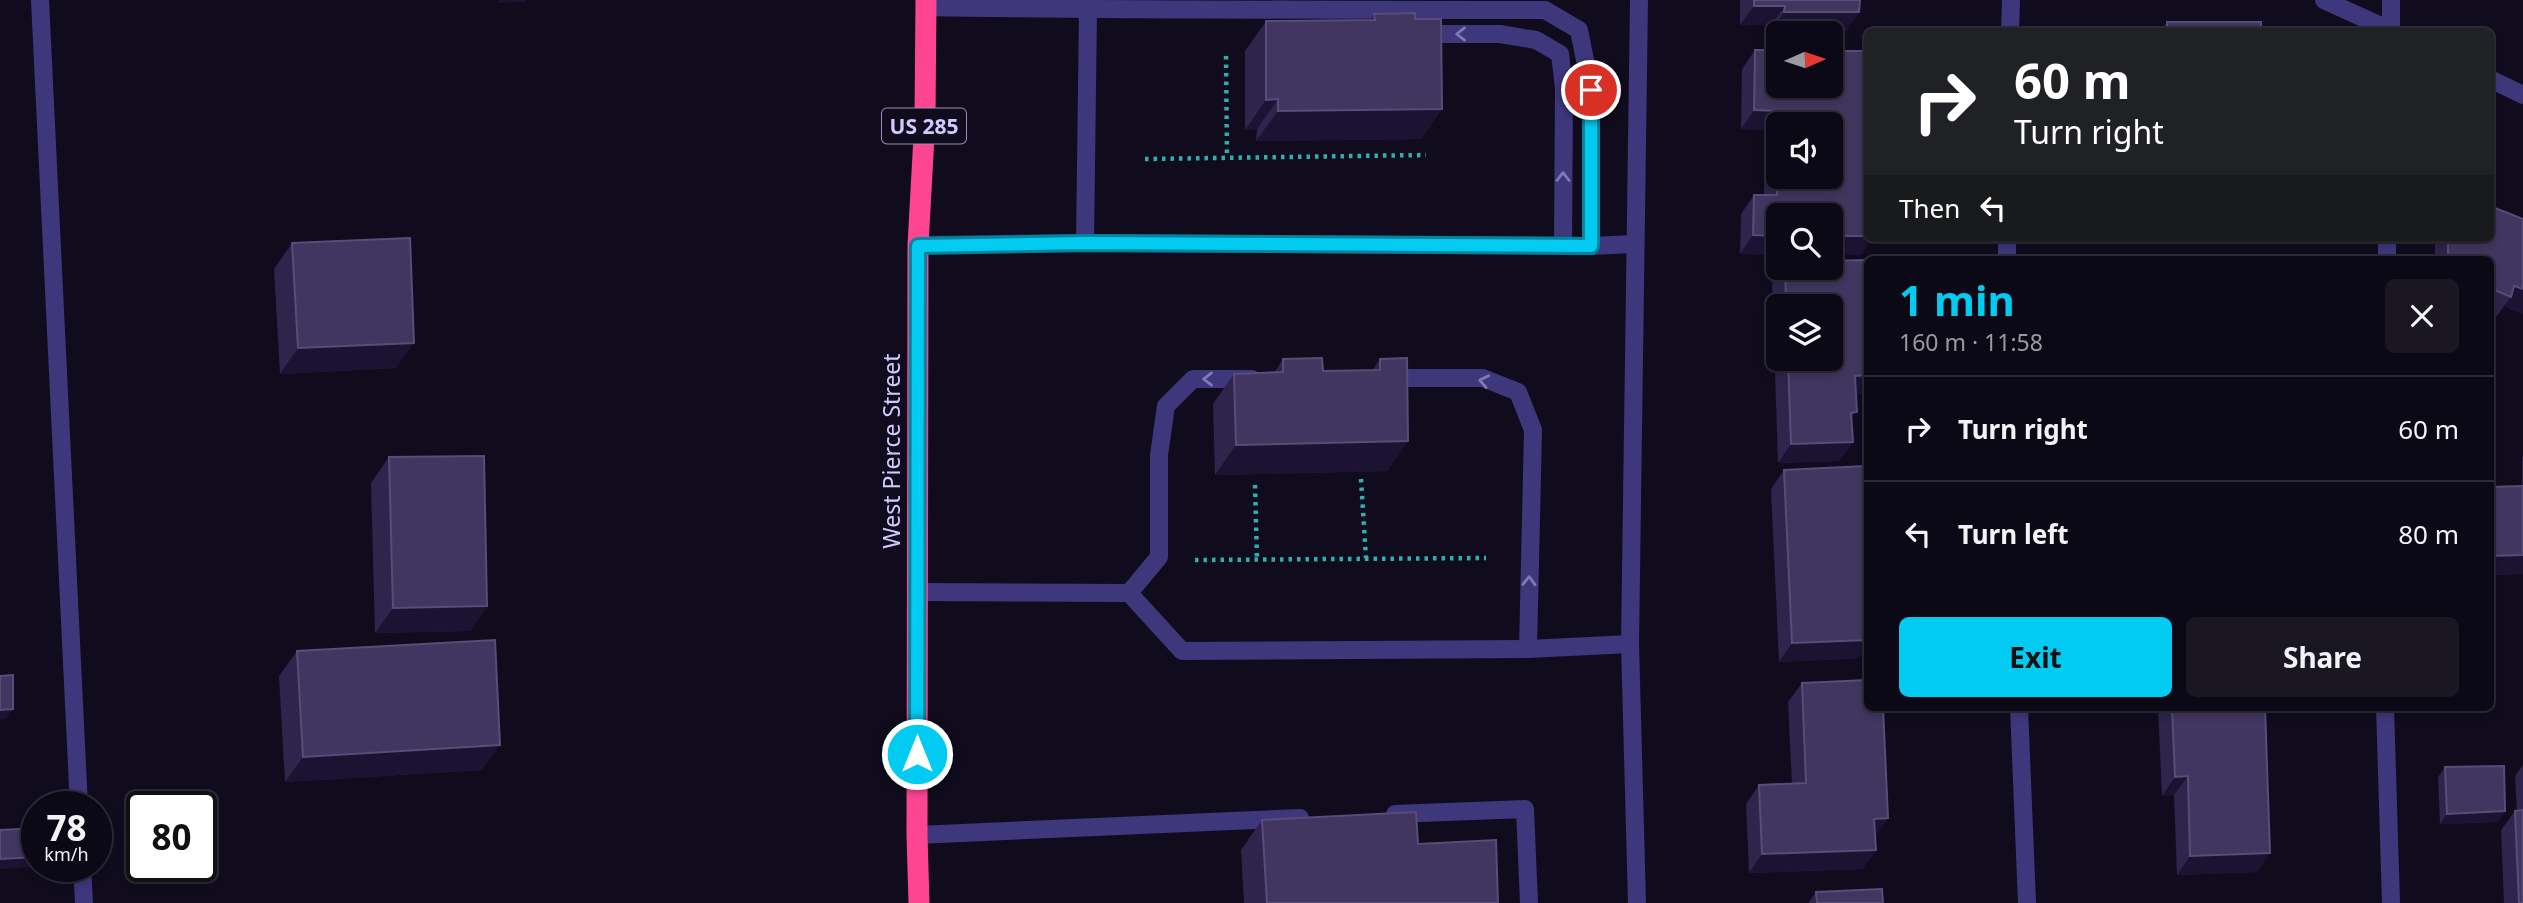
<!DOCTYPE html>
<html lang="en">
<head>
<meta charset="utf-8">
<style>
  :root { --surface:#0c0916; --page:#1a1723; --text:#f1f3f6; --muted:#9a9aa1; --line:#2c2a35; --accent:#02cbf1 }
  body { margin:0; font-family:"Noto Sans",sans-serif; background:var(--page); color:var(--text); height:100vh; display:flex; flex-direction:column; font-size:26px; white-space:nowrap }
  * { box-sizing:border-box; margin:0 }
  p { font-size:23px; color:var(--muted) }
  .icon { flex:none; width:38px; height:38px; fill:none; stroke:currentColor; stroke-width:2; stroke-linecap:round; stroke-linejoin:round }
  .map { position:relative; flex:1; overflow:hidden }
  .side { position:absolute; left:1864px; top:256px; width:630px; height:455px; display:flex; flex-direction:column; background:var(--surface); border-radius:10px; box-shadow:0 4px 10px #0003,0 0 0 2px var(--line) }
  .side>* { flex:none }
  .top-card { position:absolute; left:1864px; top:28px; width:630px; height:214px; border-radius:10px; box-shadow:0 4px 10px #0003,0 0 0 2px var(--line); background:#202124; color:#fff; overflow:hidden }
  .needle { width:46px; rotate:87deg }
  .controls { position:absolute; left:1766px; top:21px; display:grid; gap:14px }
  .controls a { display:grid; place-items:center; width:77px; height:77px; border-radius:10px; background:var(--surface); box-shadow:0 4px 10px #0003,0 0 0 2px var(--line); font-size:35px }
  .speed { position:absolute; left:21px; top:791px; display:flex; gap:14px; font-size:35px; font-weight:700; text-align:center }
  .speed>* { display:grid; place-content:center; width:91px; height:91px; border-radius:50%; background:var(--surface); box-shadow:0 4px 10px #0003,0 0 0 2px var(--line); line-height:1 }
  .speed small { font-size:18px; font-weight:400 }
  .speed .limit { border:4px solid #111; border-radius:10px; background:#fff; color:#111 }
  .pin { position:absolute; display:grid; place-items:center; width:60px; height:60px; color:#fff; margin:-30px; border:4px solid #fff; border-radius:50%; box-shadow:0 2px 7px #0007 }
  .me { position:absolute; width:77px; margin:-38px; rotate:0deg; stroke-linejoin:round; filter:drop-shadow(0 0 5px #0008) }
  .turn { display:flex; align-items:center; gap:24px; height:147px; padding:0 35px; font-size:32px }
  .turn .icon { width:91px; height:91px; stroke-width:2.5 }
  .turn b { display:block; font-size:49px; line-height:60px }
  .then { display:flex; align-items:center; height:66px; padding:0 35px; background:#0003; gap:14px; font-size:26px }
  .round { display:grid; place-items:center; flex:none; width:74px; height:74px; border-radius:10px; background:var(--page) }
  .summary { display:flex; align-items:center; justify-content:space-between; height:119px; padding:0 35px }
  h1 { font-size:42px; font-weight:700; line-height:52px; color:var(--accent) }
  .action { display:flex; gap:14px; margin-top:auto; padding:14px 35px }
  .action a { flex:1; height:80px; border-radius:10px; background:var(--accent); color:#111; font-size:28px; font-weight:700; line-height:80px; text-align:center }
  .action a+a { background:var(--page); color:var(--text) }
  ul { padding:0; list-style:none }
  li { display:flex; align-items:center; gap:21px; height:105px; padding:0 35px; border-top:2px solid var(--line) }
  li div { flex:1 }
  li b { display:block; font-size:26px }
  li em { font-style:normal }
  .map>svg:first-child { display:block }
</style>
</head>
<body>
<div class="map">
<svg width="2523" height="903" viewBox="0 0 2523 903">
  <rect width="100%" height="100%" fill="#100c1e"/>
  <g fill="none" stroke-linecap="round" stroke-linejoin="round">
    <g stroke="#2eaeae" stroke-width="4.5" stroke-dasharray="3.5 5" stroke-linecap="butt">
      <path d="M1226,56L1227,158"/>
      <path d="M1145,159L1426,155"/>
      <path d="M1361,479L1366,558"/>
      <path d="M1255,485L1257,559"/>
      <path d="M1195,560L1486,558"/>
    </g>
    <g stroke="#3e377c" stroke-width="18">
      <path d="M40,0L79,807"/>
      <path d="M2324,0L2394,32"/>
      <path d="M926,7C1132,11 1338,9 1545,10L1579,30L1591,90V246"/>
      <path d="M2010,32L2011,0"/>
      <path d="M2391,32V0"/>
      <path d="M1417,34H1500L1536,40L1560,54L1564,88L1563,245"/>
      <path d="M2490,79L2523,95"/>
      <path d="M1085,243L1088,10"/>
      <path d="M918,245L1085,243L1591,246L1635,244"/>
      <path d="M2007,259V238"/>
      <path d="M2387,259V238"/>
      <path d="M1385,378H1483L1518,392L1533,430L1528,649"/>
      <path d="M917,592L1129,593L1182,651L1528,649L1630,644"/>
      <path d="M1129,593L1159,557V455L1166,406L1193,379H1252"/>
      <path d="M2019,707L2027,903"/>
      <path d="M2385,707L2391,903"/>
      <path d="M1395,814L1525,809L1529,903"/>
      <path d="M917,835L1300,818"/>
      <path d="M82,866L84,903"/>
      <path d="M1637,903L1630,644L1639,0"/>
    </g>
    <path stroke="#fd4592" stroke-width="21" d="M919,903L917,835L918,245L925,118L926,0"/>
  </g>
  <g fill="#2e244c" fill-rule="evenodd">
    <path d="M1740,0H1860L1859,12L1846,31H1771V25H1740Z"/>
    <path d="M1374,14L1415,19L1442,109L1421,139L1256,141L1257,129L1245,130V51L1266,21L1370,20Z"/>
    <path d="M2167,22L2261,32H2160Z"/>
    <path d="M1755,50L1861,255H1830V215H1778V255L1740,254L1741,214L1754,195H1764L1765,130L1741,129L1742,69Z"/>
    <path d="M2523,219V314L2504,306L2497,316L2490,313V259H2435V238H2490Z"/>
    <path d="M292,243L396,368L280,374L274,269Z"/>
    <path d="M1781,268H1830L1865,287L1867,286V384L1861,394H1856L1852,420L1853,442L1839,461L1778,463L1772,281ZM1778,306H1830V359H1778Z"/>
    <path d="M1283,359L1323,371H1372L1380,359L1408,441L1387,471L1215,475L1213,404L1234,374L1274,373Z"/>
    <path d="M2523,456V574L2490,575V487L2522,486V458Z"/>
    <path d="M389,457L487,606L470,631L375,633L371,483Z"/>
    <path d="M1784,470L1867,521V646L1859,658L1779,662L1771,489Z"/>
    <path d="M297,651L482,770L285,782L279,676Z"/>
    <path d="M1802,683L1888,818L1875,836L1863,869L1749,873L1746,804L1759,785L1792,784L1788,702Z"/>
    <path d="M2158,707H2265L2257,872L2177,875L2174,795L2162,796Z"/>
    <path d="M2523,765V903H2504L2501,830L2515,811H2517L2515,776Z"/>
    <path d="M2445,767L2505,811L2498,822L2440,824L2438,777Z"/>
    <path d="M1262,820L1418,844L1498,903H1244L1241,850Z"/>
    <path d="M1816,892L1883,903H1808Z"/>
  </g>
  <g fill="#1b1331">
    <path d="M499,0H526L525,2L497,3Z"/>
    <path d="M1754,6H1785L1771,25H1740Z"/>
    <path d="M1784,12H1859L1846,31H1771Z"/>
    <path d="M1278,99L1257,129L1245,130L1266,100Z"/>
    <path d="M1442,109L1421,139L1256,141L1278,111Z"/>
    <path d="M1754,110L1778,111L1765,130L1741,129Z"/>
    <path d="M1753,235L1778,236V255L1740,254Z"/>
    <path d="M1830,236H1867V238H1873L1861,255H1830Z"/>
    <path d="M2155,238H2250L2247,242H2152Z"/>
    <path d="M2514,286L2523,289V314L2504,306L2511,297Z"/>
    <path d="M414,343L396,368L280,374L298,348Z"/>
    <path d="M1867,375V384L1861,394L1842,395L1855,376Z"/>
    <path d="M1408,441L1387,471L1215,475L1236,445Z"/>
    <path d="M1853,442L1839,461L1778,463L1791,444Z"/>
    <path d="M2523,555V574L2490,575V557L2491,556Z"/>
    <path d="M487,606L470,631L375,633L393,608Z"/>
    <path d="M1867,640V646L1859,658L1779,662L1792,643Z"/>
    <path d="M13,709L6,719L0,720V710Z"/>
    <path d="M500,745L482,770L285,782L303,757Z"/>
    <path d="M2188,776L2174,795L2162,796L2175,777Z"/>
    <path d="M2505,811L2498,822L2440,824L2447,814Z"/>
    <path d="M1888,818L1874,837V819Z"/>
    <path d="M1876,850L1863,869L1749,873L1762,854Z"/>
    <path d="M2270,853L2257,872L2177,875L2190,856Z"/>
    <path d="M37,857V864L34,867L0,869V859Z"/>
  </g>
  <g fill="#40365f" stroke="#574d78" stroke-width="2" fill-rule="evenodd">
    <path d="M1754,0H1860L1859,12H1784L1785,6H1754Z"/>
    <path d="M1415,13V19H1441L1442,109L1278,111V99L1266,100V21L1375,20L1374,14Z"/>
    <rect x="2167" y="22" width="94" height="10"/>
    <path d="M1755,50H1778V86H1830V51H1867V236H1830V215H1778V236L1753,235L1754,195H1777L1778,111L1754,110ZM1778,124H1830V177H1778Z"/>
    <path d="M2490,206L2523,219V289L2514,286L2511,297L2490,288V259H2448V238H2490Z"/>
    <path d="M410,238L414,343L298,348L292,243Z"/>
    <path d="M1864,260L1865,287L1867,286V375L1855,376L1857,412L1851,413L1853,442L1791,444L1788,359H1830V306H1786L1785,268H1830V261Z"/>
    <path d="M1322,358L1323,371L1380,370V359L1407,358L1408,441L1236,445L1234,374L1283,372V359Z"/>
    <path d="M484,456L487,606L393,608L389,457Z"/>
    <path d="M1865,466L1867,521V640L1792,643L1784,470Z"/>
    <path d="M2523,486V555L2491,556L2490,487Z"/>
    <path d="M495,640L500,745L303,757L297,651Z"/>
    <path d="M13,675V709L0,710V676Z"/>
    <path d="M1867,680V707H1883L1888,818L1874,819L1876,850L1762,854L1759,785L1806,783L1802,683Z"/>
    <path d="M2172,707H2265L2270,853L2190,856L2188,776L2175,777Z"/>
    <path d="M2504,766L2505,811L2447,814L2445,767Z"/>
    <path d="M2523,810V903H2519L2515,811Z"/>
    <path d="M1416,812L1418,844L1496,840L1498,903H1267L1262,820Z"/>
    <path d="M37,828V857L0,859V830Z"/>
    <path d="M1882,889L1883,903H1817L1816,892Z"/>
  </g>
  <defs><path id="oneway-chevron" d="M-2-3.5L2.5 0L-2 3.5" fill="none" stroke-width="1.6" stroke-linecap="round" stroke-linejoin="round" transform="scale(1.75)"/></defs>
  <g stroke="#8179b7">
    <use href="#oneway-chevron" transform="translate(1461 34) rotate(-180)"/>
    <use href="#oneway-chevron" transform="translate(1563 177) rotate(-90)"/>
    <use href="#oneway-chevron" transform="translate(1208 379) rotate(180)"/>
    <use href="#oneway-chevron" transform="translate(1484 381) rotate(-168)"/>
    <use href="#oneway-chevron" transform="translate(1529 581) rotate(-89)"/>
  </g>
  <g fill="none" stroke-linecap="round" stroke-linejoin="round">
    <defs>
      <path id="route" d="M917,754L918,246L1085,243L1591,246V90"/>
    </defs>
    <use href="#route" stroke="#01849d" stroke-width="18"/>
    <use href="#route" stroke="#02cbf1" stroke-width="12"/>
  </g>
  <g text-anchor="middle" dominant-baseline="central" stroke-width="7" stroke-linejoin="round" paint-order="stroke">
    <rect fill="#100c1e" stroke="#9890bc" stroke-width="2" x="882" y="108.5" width="84" height="35" rx="5"/>
    <g font-size="21" font-weight="bold" fill="#d2c9ff">
      <text x="924" y="126">US 285</text>
    </g>
    <g font-size="23" fill="#d2c9ff" stroke="#100c1e">
      <text transform="translate(891 451) rotate(-90)">West Pierce Street</text>
    </g>
  </g>
</svg>
<div class="controls">
<a><svg class="needle" viewBox="-14 -14 28 28"><path d="M0-13l5 13h-10z" fill="#e53935"/><path d="M0 13l5-13h-10z" fill="#9a9aa1"/></svg></a>
<a><svg class="icon" aria-label="sound" viewBox="0 0 24 24"><path d="M4 9h4l5-4v14l-5-4H4zM17 9q2 3 0 6"/></svg></a>
<a><svg class="icon" aria-label="search" viewBox="0 0 24 24"><circle cx="10" cy="10" r="6"/><path d="M15 15l6 6"/></svg></a>
<a><svg class="icon" aria-label="layers" viewBox="0 0 24 24"><path d="M12 4l9 5-9 5-9-5zM3 14l9 5 9-5"/></svg></a>
</div>
<div class="speed"><div>78<small>km/h</small></div><div class="limit">80</div></div>
<div class="pin" style="left:1591px;top:90px;background:#d93025"><svg class="icon" aria-label="arrive" viewBox="0 0 24 24"><path d="M6 21V4h12l-3 4 3 4H6"/></svg></div>
<svg class="me" style="left:917px;top:754px" viewBox="-20 -20 40 40"><circle r="17" fill="#02cbf1" stroke="#fff" stroke-width="3"/><path d="M0-11L8 9 0 5-8 9z" fill="#fff"/></svg>
<div class="top-card">
<div class="turn"><svg class="icon" aria-label="right" viewBox="0 0 24 24"><path d="M7 20v-9h11M14 6l5 5-5 5"/></svg><div><b>60 m</b>Turn right</div></div>
<div class="then">Then<svg class="icon" aria-label="left" viewBox="0 0 24 24"><path d="M17 20v-9H6M10 6l-5 5 5 5"/></svg></div>
</div>
<section class="side">
<div class="summary"><div><h1>1 min</h1><p>160 m · 11:58</p></div><a class="round"><svg class="icon" aria-label="close" viewBox="0 0 24 24"><path d="M6 6l12 12M18 6L6 18"/></svg></a></div>
<ul>
<li><svg class="icon" aria-label="right" viewBox="0 0 24 24"><path d="M7 20v-9h11M14 6l5 5-5 5"/></svg><div><b>Turn right</b></div><em>60 m</em></li>
<li><svg class="icon" aria-label="left" viewBox="0 0 24 24"><path d="M17 20v-9H6M10 6l-5 5 5 5"/></svg><div><b>Turn left</b></div><em>80 m</em></li>
</ul>
<div class="action"><a>Exit</a><a>Share</a></div>
</section>
</div>
</body>
</html>
